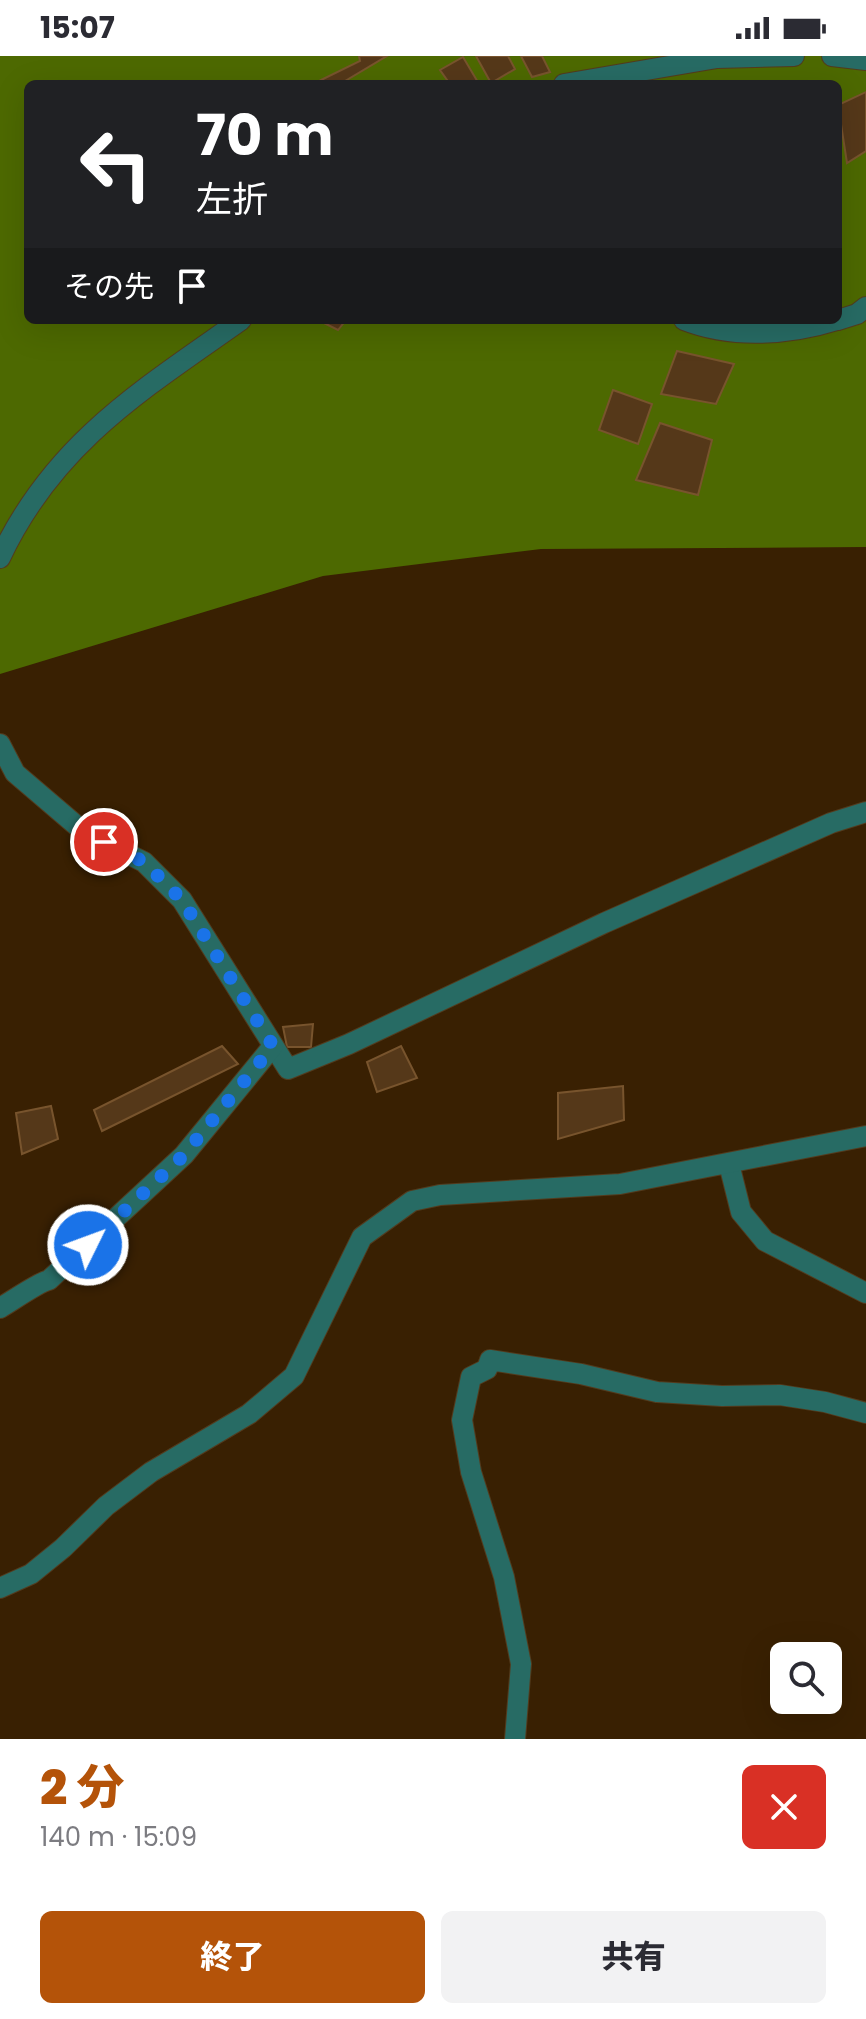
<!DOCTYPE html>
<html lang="ja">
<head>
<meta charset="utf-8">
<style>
  :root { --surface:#fff; --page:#f2f2f3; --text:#2b2b33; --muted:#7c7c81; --accent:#b45309 }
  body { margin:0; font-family:Poppins,"Noto Sans JP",sans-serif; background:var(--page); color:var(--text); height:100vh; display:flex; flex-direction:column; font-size:30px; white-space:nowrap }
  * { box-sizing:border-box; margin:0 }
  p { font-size:26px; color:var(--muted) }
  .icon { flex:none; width:44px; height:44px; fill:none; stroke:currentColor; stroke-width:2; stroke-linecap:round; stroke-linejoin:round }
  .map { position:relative; height:1683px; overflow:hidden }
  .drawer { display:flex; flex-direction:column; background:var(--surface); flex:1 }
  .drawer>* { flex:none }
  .top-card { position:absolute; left:24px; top:24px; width:818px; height:244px; border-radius:12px; box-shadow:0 8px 32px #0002; background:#202124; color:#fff; overflow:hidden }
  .buttons { position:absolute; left:770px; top:1586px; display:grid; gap:16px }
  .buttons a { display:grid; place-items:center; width:72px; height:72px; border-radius:12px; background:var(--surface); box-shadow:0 8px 32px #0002; font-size:40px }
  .pin { position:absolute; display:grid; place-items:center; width:68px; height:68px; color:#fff; margin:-34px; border:4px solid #fff; border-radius:50%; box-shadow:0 2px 8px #0007 }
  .me { position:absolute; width:88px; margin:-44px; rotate:48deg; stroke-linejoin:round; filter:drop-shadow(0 0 6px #0008) }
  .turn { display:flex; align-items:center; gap:28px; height:168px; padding:0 40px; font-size:36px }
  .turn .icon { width:104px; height:104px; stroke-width:2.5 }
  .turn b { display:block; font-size:56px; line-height:68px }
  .then { display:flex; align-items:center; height:76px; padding:0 40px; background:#0003; gap:16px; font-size:30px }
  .round { display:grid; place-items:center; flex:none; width:84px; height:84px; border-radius:12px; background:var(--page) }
  .head { display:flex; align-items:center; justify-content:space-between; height:136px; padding:0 40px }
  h1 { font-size:48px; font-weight:800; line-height:60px; color:var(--accent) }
  .button { display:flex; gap:16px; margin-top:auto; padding:16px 40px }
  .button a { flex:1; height:92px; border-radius:12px; background:var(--accent); color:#fff; font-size:32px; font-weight:800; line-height:92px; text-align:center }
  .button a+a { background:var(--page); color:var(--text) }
  .status { display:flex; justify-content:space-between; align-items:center; height:56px; padding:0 40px; background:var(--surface); direction:ltr }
  .status svg { height:22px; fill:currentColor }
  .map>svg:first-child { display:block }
</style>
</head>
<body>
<div class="status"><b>15:07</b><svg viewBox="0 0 49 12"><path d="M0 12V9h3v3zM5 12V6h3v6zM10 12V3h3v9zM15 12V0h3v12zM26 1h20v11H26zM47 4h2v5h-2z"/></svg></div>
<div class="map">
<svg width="866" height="1683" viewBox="0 0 866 1683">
  <rect width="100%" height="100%" fill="#392002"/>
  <path fill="#4d6901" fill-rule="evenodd" d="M0,0H866V491L541,493L323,520L0,618ZM28,28H838V264H28Z"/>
  <g fill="#553819" stroke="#78542d" stroke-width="2">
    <path d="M359,0H387L340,28H326L321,24L360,5Z"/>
    <path d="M476,0H508L515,13L491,27Z"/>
    <path d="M521,0H542L550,16L532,21Z"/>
    <path d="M463,1L479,28H450L440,14Z"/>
    <path d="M866,36V95L847,107L838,49Z"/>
    <path d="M318,264H346L338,274Z"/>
    <path d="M677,295L734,308L716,348L661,338Z"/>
    <path d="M613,334L652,348L638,388L599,374Z"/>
    <path d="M660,367L712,384L698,439L636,424Z"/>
    <path d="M313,968L311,991H287L283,971Z"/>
    <path d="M222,990L238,1008L102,1075L94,1054Z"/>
    <path d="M401,990L417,1022L377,1036L367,1006Z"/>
    <path d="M623,1030L624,1064L558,1083V1037Z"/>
    <path d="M51,1050L58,1083L22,1098L16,1057Z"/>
  </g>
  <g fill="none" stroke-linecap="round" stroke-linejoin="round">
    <defs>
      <g id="minor">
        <path d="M832,0L866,4"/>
        <path d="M564,28L717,2L794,0"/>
        <path d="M684,264C732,283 789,279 837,264"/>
        <path d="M838,264L857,258L866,251"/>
        <path d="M0,502C54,387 142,334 241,264"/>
        <path d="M0,688L15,717L84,776L144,806L182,844L288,1013L349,988L604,867L831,767L866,756"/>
        <path d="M729,1108L741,1156L765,1185L866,1237"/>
        <path d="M0,1252C12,1245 39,1226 49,1224L184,1099L273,990"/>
        <path d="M0,1532L31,1518L63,1492L106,1450L151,1416L249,1358L294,1320L362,1181L412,1145L440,1139L620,1128L866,1080"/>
        <path d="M515,1683L521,1608L504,1521L471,1416L462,1364L471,1321L487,1313L490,1304L581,1318L657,1336L722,1340L780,1339L825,1346L866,1357"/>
      </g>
    </defs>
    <use href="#minor" stroke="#533b1e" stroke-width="22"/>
    <use href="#minor" stroke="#276b64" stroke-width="20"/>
  </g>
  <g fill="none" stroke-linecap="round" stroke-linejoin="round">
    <path stroke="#1a73e8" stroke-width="14" stroke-dasharray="0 25.2" d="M88,1189L184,1099L273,990L182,844L144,806L104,786"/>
  </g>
</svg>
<div class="buttons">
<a><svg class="icon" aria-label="search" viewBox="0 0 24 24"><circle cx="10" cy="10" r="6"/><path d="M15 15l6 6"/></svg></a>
</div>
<div class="pin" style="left:104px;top:786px;background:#d93025"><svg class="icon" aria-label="arrive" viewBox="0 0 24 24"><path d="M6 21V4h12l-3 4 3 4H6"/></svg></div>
<svg class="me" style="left:88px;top:1189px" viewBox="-20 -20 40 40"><circle r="17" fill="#1a73e8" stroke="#fff" stroke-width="3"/><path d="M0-11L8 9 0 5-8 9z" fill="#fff"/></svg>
<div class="top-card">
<div class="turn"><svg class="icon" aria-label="left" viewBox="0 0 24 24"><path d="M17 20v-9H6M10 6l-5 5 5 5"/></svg><div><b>70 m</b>左折</div></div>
<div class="then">その先<svg class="icon" aria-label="arrive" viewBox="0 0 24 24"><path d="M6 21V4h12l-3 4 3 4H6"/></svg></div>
</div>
</div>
<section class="drawer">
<div class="head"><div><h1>2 分</h1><p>140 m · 15:09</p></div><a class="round" style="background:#d93025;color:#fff"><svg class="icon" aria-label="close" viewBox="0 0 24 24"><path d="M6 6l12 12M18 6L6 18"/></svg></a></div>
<div class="button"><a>終了</a><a>共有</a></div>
</section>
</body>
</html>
